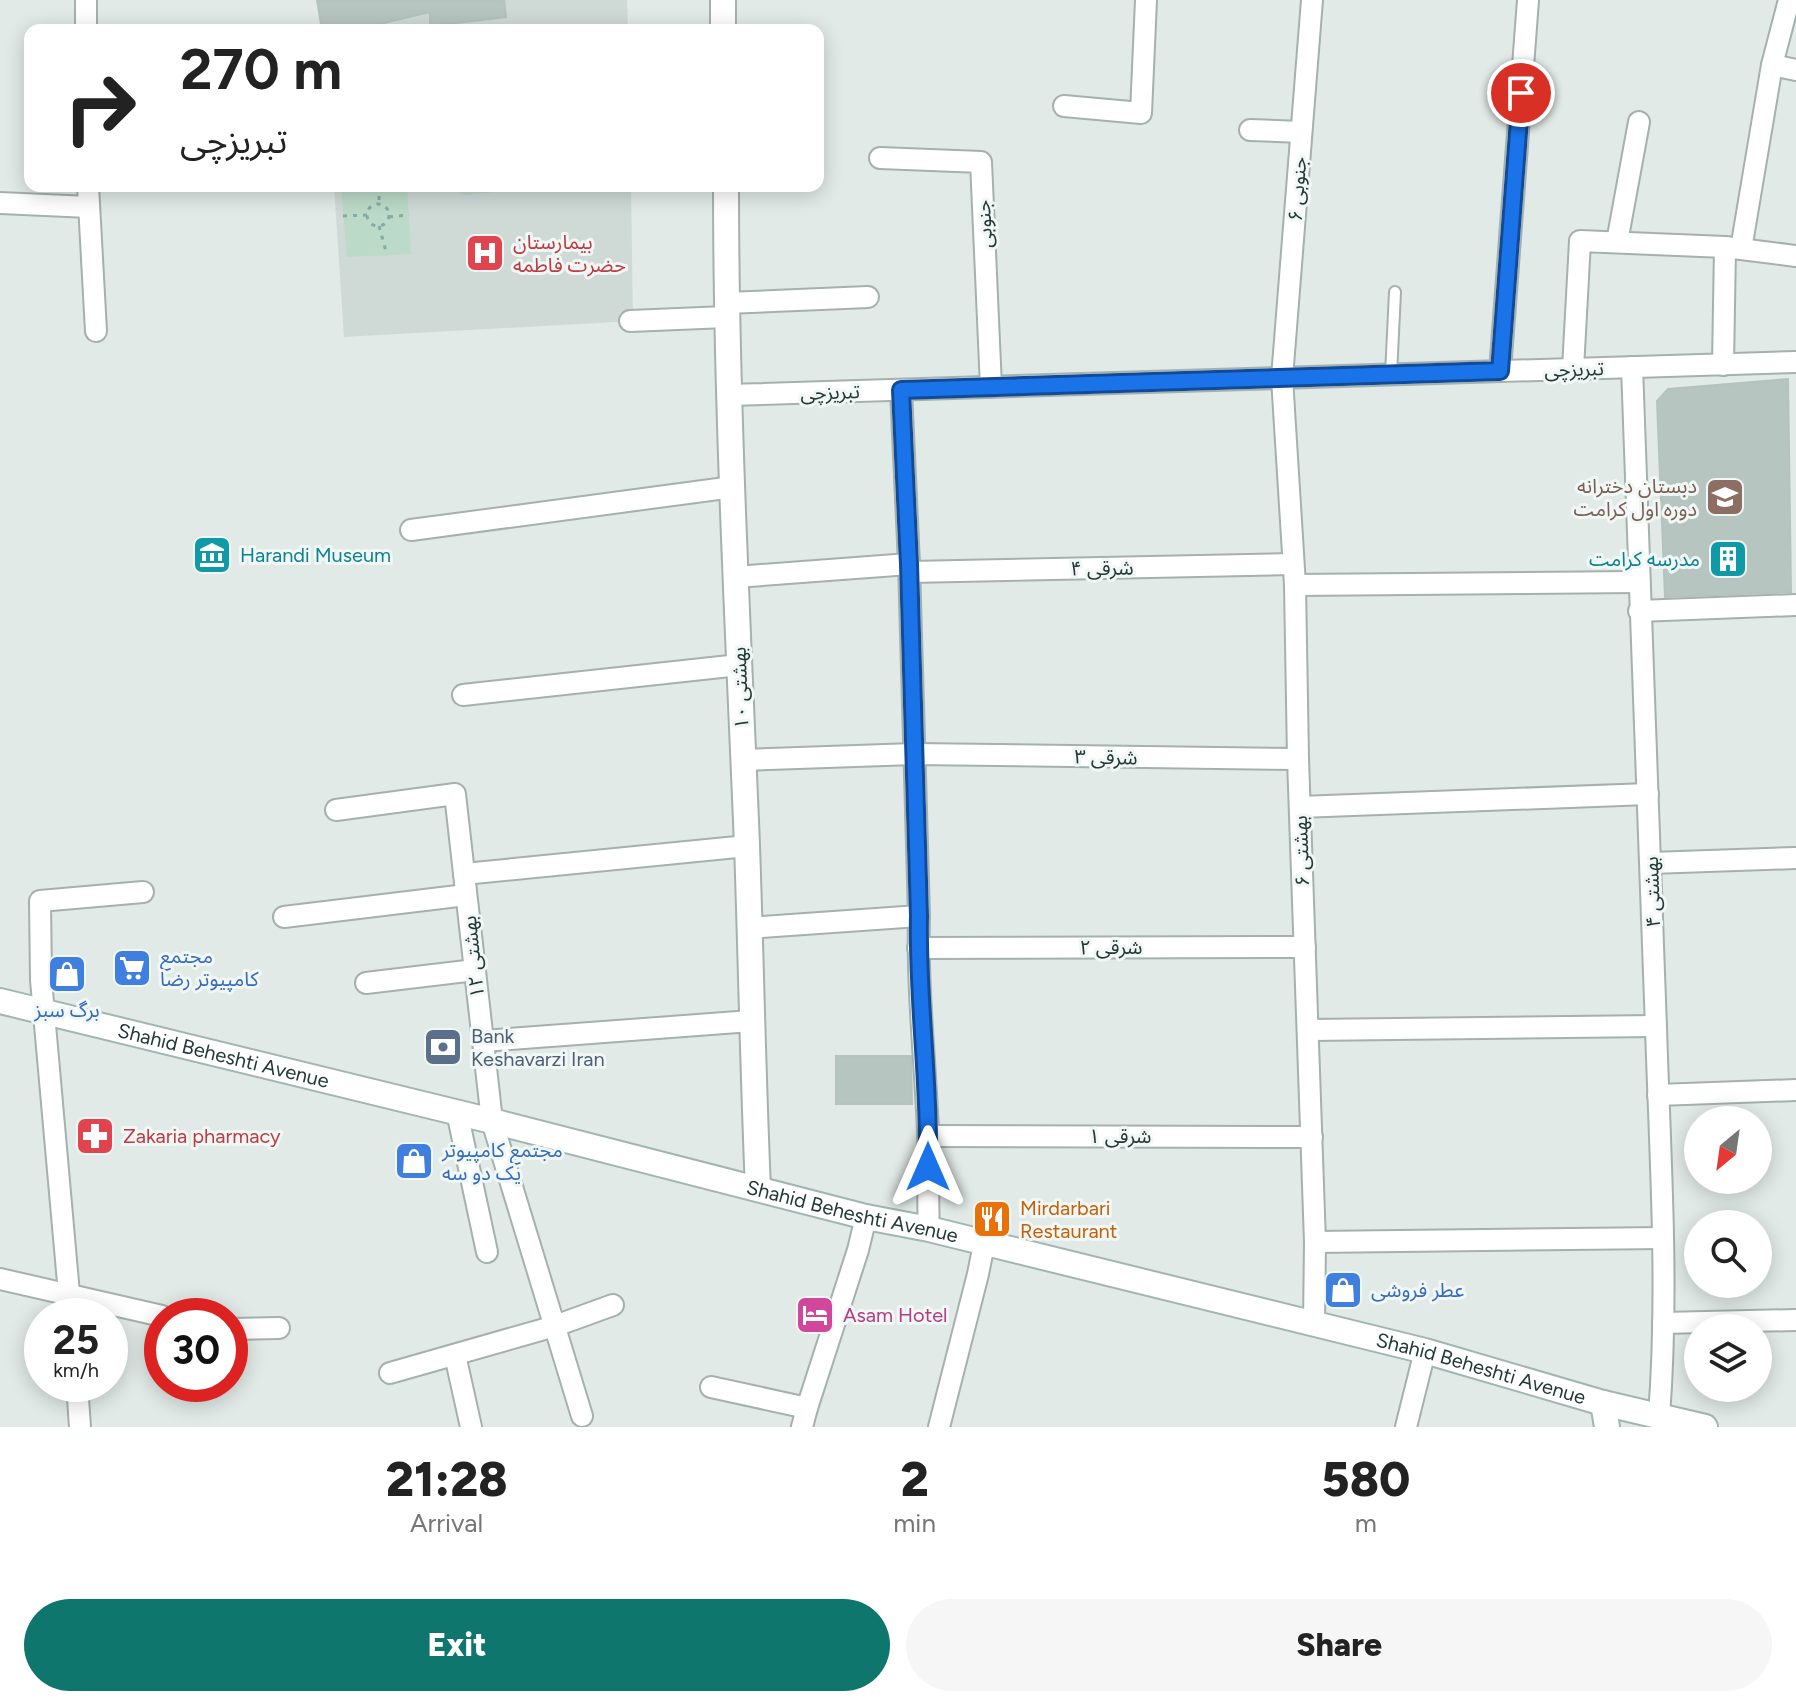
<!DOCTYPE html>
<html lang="en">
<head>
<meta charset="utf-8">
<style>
  :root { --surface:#fff; --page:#f6f6f6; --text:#222; --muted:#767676; --accent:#0f766e }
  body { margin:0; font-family:Figtree,"Noto Sans Arabic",sans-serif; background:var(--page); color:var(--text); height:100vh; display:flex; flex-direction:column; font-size:30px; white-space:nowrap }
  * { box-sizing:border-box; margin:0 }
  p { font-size:26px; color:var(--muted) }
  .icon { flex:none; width:44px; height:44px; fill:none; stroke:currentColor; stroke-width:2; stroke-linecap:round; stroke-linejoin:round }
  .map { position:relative; height:1427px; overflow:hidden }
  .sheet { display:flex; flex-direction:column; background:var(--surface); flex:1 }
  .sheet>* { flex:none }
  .top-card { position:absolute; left:24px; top:24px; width:800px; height:168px; border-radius:16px; box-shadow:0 4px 20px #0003; background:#fff; color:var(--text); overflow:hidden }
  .needle { width:52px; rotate:209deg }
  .buttons { position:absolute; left:1684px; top:1106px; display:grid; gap:16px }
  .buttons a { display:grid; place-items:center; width:88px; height:88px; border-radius:50%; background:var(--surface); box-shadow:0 4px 20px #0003; font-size:40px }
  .speed { position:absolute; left:24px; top:1298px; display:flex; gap:16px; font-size:40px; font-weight:700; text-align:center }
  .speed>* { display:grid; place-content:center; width:104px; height:104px; border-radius:50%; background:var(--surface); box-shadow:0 4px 20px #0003; line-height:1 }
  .speed small { font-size:20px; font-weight:400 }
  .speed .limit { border:12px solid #d22; background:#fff; color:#111 }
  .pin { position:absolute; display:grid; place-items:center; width:68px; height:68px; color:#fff; margin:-34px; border:4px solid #fff; border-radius:50%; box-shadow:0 2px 8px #0007 }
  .me { position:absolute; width:88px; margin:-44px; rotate:0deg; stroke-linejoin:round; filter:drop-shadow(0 0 6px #0008) }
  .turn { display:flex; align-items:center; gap:28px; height:168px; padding:0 24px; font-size:36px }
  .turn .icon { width:104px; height:104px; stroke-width:2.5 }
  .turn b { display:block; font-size:56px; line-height:68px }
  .eta { display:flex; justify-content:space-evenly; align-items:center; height:136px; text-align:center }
  .eta b { font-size:48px; font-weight:800; line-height:56px }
  .action { display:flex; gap:16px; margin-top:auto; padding:16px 24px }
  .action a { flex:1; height:92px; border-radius:48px; background:var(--accent); color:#fff; font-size:32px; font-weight:800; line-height:92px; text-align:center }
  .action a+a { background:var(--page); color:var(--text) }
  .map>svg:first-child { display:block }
</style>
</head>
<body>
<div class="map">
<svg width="1796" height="1427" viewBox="0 0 1796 1427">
  <rect width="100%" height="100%" fill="#e1eae7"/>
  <g fill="#cfdad7">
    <path d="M320,0H627L628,30H323Z"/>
    <path d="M334,186H631L633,321L344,337Z"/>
  </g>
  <g fill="#bcdac8">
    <path d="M341,186H407L411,254L347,257Z"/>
    <path d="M458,186H557L464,195L458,192Z"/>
  </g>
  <g fill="#b7c5c1" stroke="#b4c3bf" stroke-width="2">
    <path d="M317,0H504L506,17L430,26V12L354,30H322Z"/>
    <path d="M1788,379L1791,592L1665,597L1657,401L1668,389Z"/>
    <path d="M836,1056H911L912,1104H836Z"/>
  </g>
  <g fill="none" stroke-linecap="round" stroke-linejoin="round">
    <defs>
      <path id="service" d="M1391,375L1395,292"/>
      <g id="minor">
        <path d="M86,0V30"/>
        <path d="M1312,0L1282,378L1295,585L1298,759L1315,1242L1314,1324"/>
        <path d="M1772,65L1796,70"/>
        <path d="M1064,106L1141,113L1146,0"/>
        <path d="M1250,130L1301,132"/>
        <path d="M880,158L981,162L991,387"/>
        <path d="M88,186L96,331"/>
        <path d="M0,203L89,207"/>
        <path d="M1617,242L1639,122"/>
        <path d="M1741,249L1772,65L1789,0"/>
        <path d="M726,303L868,297"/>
        <path d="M630,321L726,317"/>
        <path d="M1723,365L1725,247"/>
        <path d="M1632,367C1638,588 1649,808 1656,1028C1660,1157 1669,1287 1659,1416"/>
        <path d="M1573,369L1580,241L1725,247L1796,256"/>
        <path d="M1500,371L1528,0"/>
        <path d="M901,390L909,564L919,916C917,987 925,1059 928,1131C930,1163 927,1196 929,1229"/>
        <path d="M728,395L1796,362"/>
        <path d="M411,530L733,487"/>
        <path d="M910,572L1293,564"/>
        <path d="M736,577L909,564"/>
        <path d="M1295,585L1638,582"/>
        <path d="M1639,611L1796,605"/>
        <path d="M463,695L739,665"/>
        <path d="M742,760L914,754L1298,759"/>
        <path d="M1300,807L1648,794"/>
        <path d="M336,810L455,794L492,1121L582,1416"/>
        <path d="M1651,863L1796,858"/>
        <path d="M464,874L747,846"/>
        <path d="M284,917L466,895"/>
        <path d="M748,928L919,916"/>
        <path d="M918,948L1305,947"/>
        <path d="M366,983L475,970"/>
        <path d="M1309,1030L1656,1026"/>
        <path d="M483,1041L751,1021"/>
        <path d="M1658,1095L1796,1090"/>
        <path d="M457,1112L487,1252"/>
        <path d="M929,1136L1312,1137"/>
        <path d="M1315,1242L1663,1238"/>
        <path d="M0,1279L162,1316"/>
        <path d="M71,1316L41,980L40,901L143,892"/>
        <path d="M1663,1323L1796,1320"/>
        <path d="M230,1329L279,1328"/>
        <path d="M455,1355L471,1427"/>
        <path d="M390,1373L555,1326L613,1305"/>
        <path d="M77,1384L80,1427"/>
        <path d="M711,1387L807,1408"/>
        <path d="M802,1427L807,1408L858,1250L866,1217"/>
        <path d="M939,1427L978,1274L984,1244"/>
        <path d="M1406,1427L1425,1351"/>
      </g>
      <g id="tertiary">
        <path d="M723,0V30"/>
        <path d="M726,186C726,406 738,625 747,845C751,960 753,1075 758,1189"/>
      </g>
      <g id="secondary">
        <path id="s1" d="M0,1001L492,1121L866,1217L929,1229L1425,1351L1603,1403L1705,1427"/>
        <path d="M1603,1403L1607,1427"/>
      </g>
    </defs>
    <use href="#service" stroke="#a4b1af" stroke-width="14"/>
    <use href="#minor" stroke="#a4b1af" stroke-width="24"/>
    <use href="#tertiary" stroke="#a4b1af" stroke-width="28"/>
    <use href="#secondary" stroke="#a1b5b1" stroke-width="28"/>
    <g stroke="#84aba5" stroke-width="3" stroke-dasharray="4 6" stroke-linecap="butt">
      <path d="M379,186V202"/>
      <circle cx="378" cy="215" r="11"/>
      <path d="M343,216L367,215"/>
      <path d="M389,217L409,215"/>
      <path d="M379,226L387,255"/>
    </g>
    <use href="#service" stroke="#fff" stroke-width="10"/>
    <use href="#minor" stroke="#fff" stroke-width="20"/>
    <use href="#tertiary" stroke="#fff" stroke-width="24"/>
    <use href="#secondary" stroke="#fff" stroke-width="24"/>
  </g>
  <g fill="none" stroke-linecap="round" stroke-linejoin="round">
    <defs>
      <path id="route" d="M928,1167C930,1083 917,999 919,916L909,564L901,390L1500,371L1521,93"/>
    </defs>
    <use href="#route" stroke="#114b97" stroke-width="20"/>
    <use href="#route" stroke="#1a73e8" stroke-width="14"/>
  </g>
  <defs>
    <symbol id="hospital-square" viewBox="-11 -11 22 22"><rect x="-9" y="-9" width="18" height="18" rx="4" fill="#e0444e" stroke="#f1f7f5"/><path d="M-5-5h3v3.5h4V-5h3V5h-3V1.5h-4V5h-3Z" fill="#fff"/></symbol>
    <symbol id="school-square" viewBox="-11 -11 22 22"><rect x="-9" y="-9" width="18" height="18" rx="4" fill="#8d6e63" stroke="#f1f7f5"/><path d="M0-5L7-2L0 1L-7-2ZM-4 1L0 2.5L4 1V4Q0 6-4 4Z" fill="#fff"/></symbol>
    <symbol id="museum-square" viewBox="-11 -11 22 22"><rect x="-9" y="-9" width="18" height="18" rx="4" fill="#0f9aa8" stroke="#f1f7f5"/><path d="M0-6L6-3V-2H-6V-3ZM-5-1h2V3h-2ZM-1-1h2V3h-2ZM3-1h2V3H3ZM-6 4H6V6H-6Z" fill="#fff"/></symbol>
    <symbol id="building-square" viewBox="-11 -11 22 22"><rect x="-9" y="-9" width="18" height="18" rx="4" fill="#0f9aa8" stroke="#f1f7f5"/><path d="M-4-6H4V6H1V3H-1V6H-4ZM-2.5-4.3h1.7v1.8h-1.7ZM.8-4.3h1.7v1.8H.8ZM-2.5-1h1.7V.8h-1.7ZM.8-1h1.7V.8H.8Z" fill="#fff"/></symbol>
    <symbol id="supermarket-square" viewBox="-11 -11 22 22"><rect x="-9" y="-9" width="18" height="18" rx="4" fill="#3f7fe0" stroke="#f1f7f5"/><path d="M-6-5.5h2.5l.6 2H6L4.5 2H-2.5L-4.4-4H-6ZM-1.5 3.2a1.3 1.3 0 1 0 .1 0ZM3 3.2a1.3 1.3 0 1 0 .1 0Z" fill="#fff"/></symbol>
    <symbol id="shop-square" viewBox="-11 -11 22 22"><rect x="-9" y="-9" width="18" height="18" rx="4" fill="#3f7fe0" stroke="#f1f7f5"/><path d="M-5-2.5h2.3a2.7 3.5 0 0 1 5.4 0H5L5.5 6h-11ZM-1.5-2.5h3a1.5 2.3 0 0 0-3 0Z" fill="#fff"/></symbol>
    <symbol id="bank-square" viewBox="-11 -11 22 22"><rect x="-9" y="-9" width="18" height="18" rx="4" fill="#5c6f8a" stroke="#f1f7f5"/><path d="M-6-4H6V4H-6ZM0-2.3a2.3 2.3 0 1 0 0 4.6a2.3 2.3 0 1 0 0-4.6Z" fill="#fff"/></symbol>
    <symbol id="pharmacy-square" viewBox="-11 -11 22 22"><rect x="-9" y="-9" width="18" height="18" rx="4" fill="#e0444e" stroke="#f1f7f5"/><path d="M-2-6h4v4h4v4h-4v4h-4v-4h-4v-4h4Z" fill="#fff"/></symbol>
    <symbol id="restaurant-square" viewBox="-11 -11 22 22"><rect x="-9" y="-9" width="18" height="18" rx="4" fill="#e8710a" stroke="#f1f7f5"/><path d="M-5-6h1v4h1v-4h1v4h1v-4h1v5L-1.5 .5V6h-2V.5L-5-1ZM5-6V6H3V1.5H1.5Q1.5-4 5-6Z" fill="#fff"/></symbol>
    <symbol id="hotel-square" viewBox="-11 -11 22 22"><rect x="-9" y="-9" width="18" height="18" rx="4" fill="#d1479c" stroke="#f1f7f5"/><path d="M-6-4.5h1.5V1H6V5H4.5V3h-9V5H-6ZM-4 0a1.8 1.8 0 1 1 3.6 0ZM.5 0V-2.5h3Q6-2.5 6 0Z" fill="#fff"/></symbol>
  </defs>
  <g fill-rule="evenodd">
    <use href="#hospital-square" x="463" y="231" width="44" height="44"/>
    <use href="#school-square" x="1703" y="475" width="44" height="44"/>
    <use href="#museum-square" x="190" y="533" width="44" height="44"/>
    <use href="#building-square" x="1706" y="537" width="44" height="44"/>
    <use href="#supermarket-square" x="110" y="946" width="44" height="44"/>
    <use href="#shop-square" x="45" y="952" width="44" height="44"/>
    <use href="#bank-square" x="421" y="1025" width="44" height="44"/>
    <use href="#pharmacy-square" x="73" y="1114" width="44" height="44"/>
    <use href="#shop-square" x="392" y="1139" width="44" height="44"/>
    <use href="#restaurant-square" x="970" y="1197" width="44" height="44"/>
    <use href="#shop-square" x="1321" y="1268" width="44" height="44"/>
    <use href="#hotel-square" x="793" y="1293" width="44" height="44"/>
  </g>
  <g text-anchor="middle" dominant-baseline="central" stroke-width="6" stroke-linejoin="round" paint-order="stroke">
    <g font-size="20" fill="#233937" stroke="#f1f7f5">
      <text transform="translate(1297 189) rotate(-86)">جنوبی ۶</text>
      <text transform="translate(984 224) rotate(-93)">جنوبی</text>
      <text transform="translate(1574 369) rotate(-2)">تبریزچی</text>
      <text transform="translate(830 392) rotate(-2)">تبریزچی</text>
      <text transform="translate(1102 568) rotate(-1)">شرقی ۴</text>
      <text transform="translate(740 688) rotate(-92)">بهشتی ۱۰</text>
      <text transform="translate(1106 757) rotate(1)">شرقی ۳</text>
      <text transform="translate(1301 851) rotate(-92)">بهشتی ۶</text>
      <text transform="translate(1652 892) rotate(-92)">بهشتی ۴</text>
      <text x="1111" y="947">شرقی ۲</text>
      <text transform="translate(473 957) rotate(-96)">بهشتی ۱۲</text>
      <text stroke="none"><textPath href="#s1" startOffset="230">Shahid Beheshti Avenue</textPath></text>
      <text x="1120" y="1136">شرقی ۱</text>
      <text stroke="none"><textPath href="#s1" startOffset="878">Shahid Beheshti Avenue</textPath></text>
      <text stroke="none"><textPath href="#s1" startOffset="1526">Shahid Beheshti Avenue</textPath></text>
    </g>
    <g font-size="20" fill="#be3a42" stroke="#f1f7f5" text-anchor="start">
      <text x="513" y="242">بیمارستان<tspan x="513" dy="23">حضرت فاطمه</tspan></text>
      <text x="123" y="1136">Zakaria pharmacy</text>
    </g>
    <g font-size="20" fill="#785e54" stroke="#f1f7f5" text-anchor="end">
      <text x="1697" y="486">دبستان دخترانه<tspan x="1697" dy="23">دوره اول کرامت</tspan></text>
    </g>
    <g font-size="20" fill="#0d838f" stroke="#f1f7f5" text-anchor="start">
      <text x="240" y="555">Harandi Museum</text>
      <text x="1700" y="559" text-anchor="end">مدرسه کرامت</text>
    </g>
    <g font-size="20" fill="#366cbe" stroke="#f1f7f5" text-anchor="start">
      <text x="160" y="956">مجتمع<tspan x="160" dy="23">کامپیوتر رضا</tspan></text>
      <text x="67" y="1010" text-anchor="middle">برگ سبز</text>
      <text x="442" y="1150">مجتمع کامپیوتر<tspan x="442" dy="23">یک دو سه</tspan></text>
      <text x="1371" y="1290">عطر فروشی</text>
    </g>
    <g font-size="20" fill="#4e5e75" stroke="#f1f7f5" text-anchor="start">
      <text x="471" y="1036">Bank<tspan x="471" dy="23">Keshavarzi Iran</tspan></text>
    </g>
    <g font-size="20" fill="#c56008" stroke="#f1f7f5" text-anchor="start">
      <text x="1020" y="1208">Mirdarbari<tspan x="1020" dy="23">Restaurant</tspan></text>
    </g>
    <g font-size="20" fill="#b23c85" stroke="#f1f7f5" text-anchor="start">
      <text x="843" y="1315">Asam Hotel</text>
    </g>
  </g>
</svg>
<div class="buttons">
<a><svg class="needle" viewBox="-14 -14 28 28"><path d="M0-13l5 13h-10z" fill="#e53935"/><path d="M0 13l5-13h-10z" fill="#767676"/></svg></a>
<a><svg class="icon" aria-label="search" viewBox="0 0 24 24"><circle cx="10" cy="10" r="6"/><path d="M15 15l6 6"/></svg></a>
<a><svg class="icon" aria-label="layers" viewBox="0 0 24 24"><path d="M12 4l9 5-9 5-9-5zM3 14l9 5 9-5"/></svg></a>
</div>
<div class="speed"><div>25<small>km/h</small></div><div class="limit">30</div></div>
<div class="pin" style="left:1521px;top:93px;background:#d93025"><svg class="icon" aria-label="arrive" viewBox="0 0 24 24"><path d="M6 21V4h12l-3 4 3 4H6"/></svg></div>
<svg class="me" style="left:928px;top:1167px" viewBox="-20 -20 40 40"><path d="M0-17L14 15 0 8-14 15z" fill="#1a73e8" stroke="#fff" stroke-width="4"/></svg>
<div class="top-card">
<div class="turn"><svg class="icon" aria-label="right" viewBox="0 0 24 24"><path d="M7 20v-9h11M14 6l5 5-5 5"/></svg><div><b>270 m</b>تبریزچی</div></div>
</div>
</div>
<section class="sheet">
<div class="eta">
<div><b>21:28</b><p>Arrival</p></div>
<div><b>2</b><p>min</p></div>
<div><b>580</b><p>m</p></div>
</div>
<div class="action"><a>Exit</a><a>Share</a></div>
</section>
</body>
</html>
